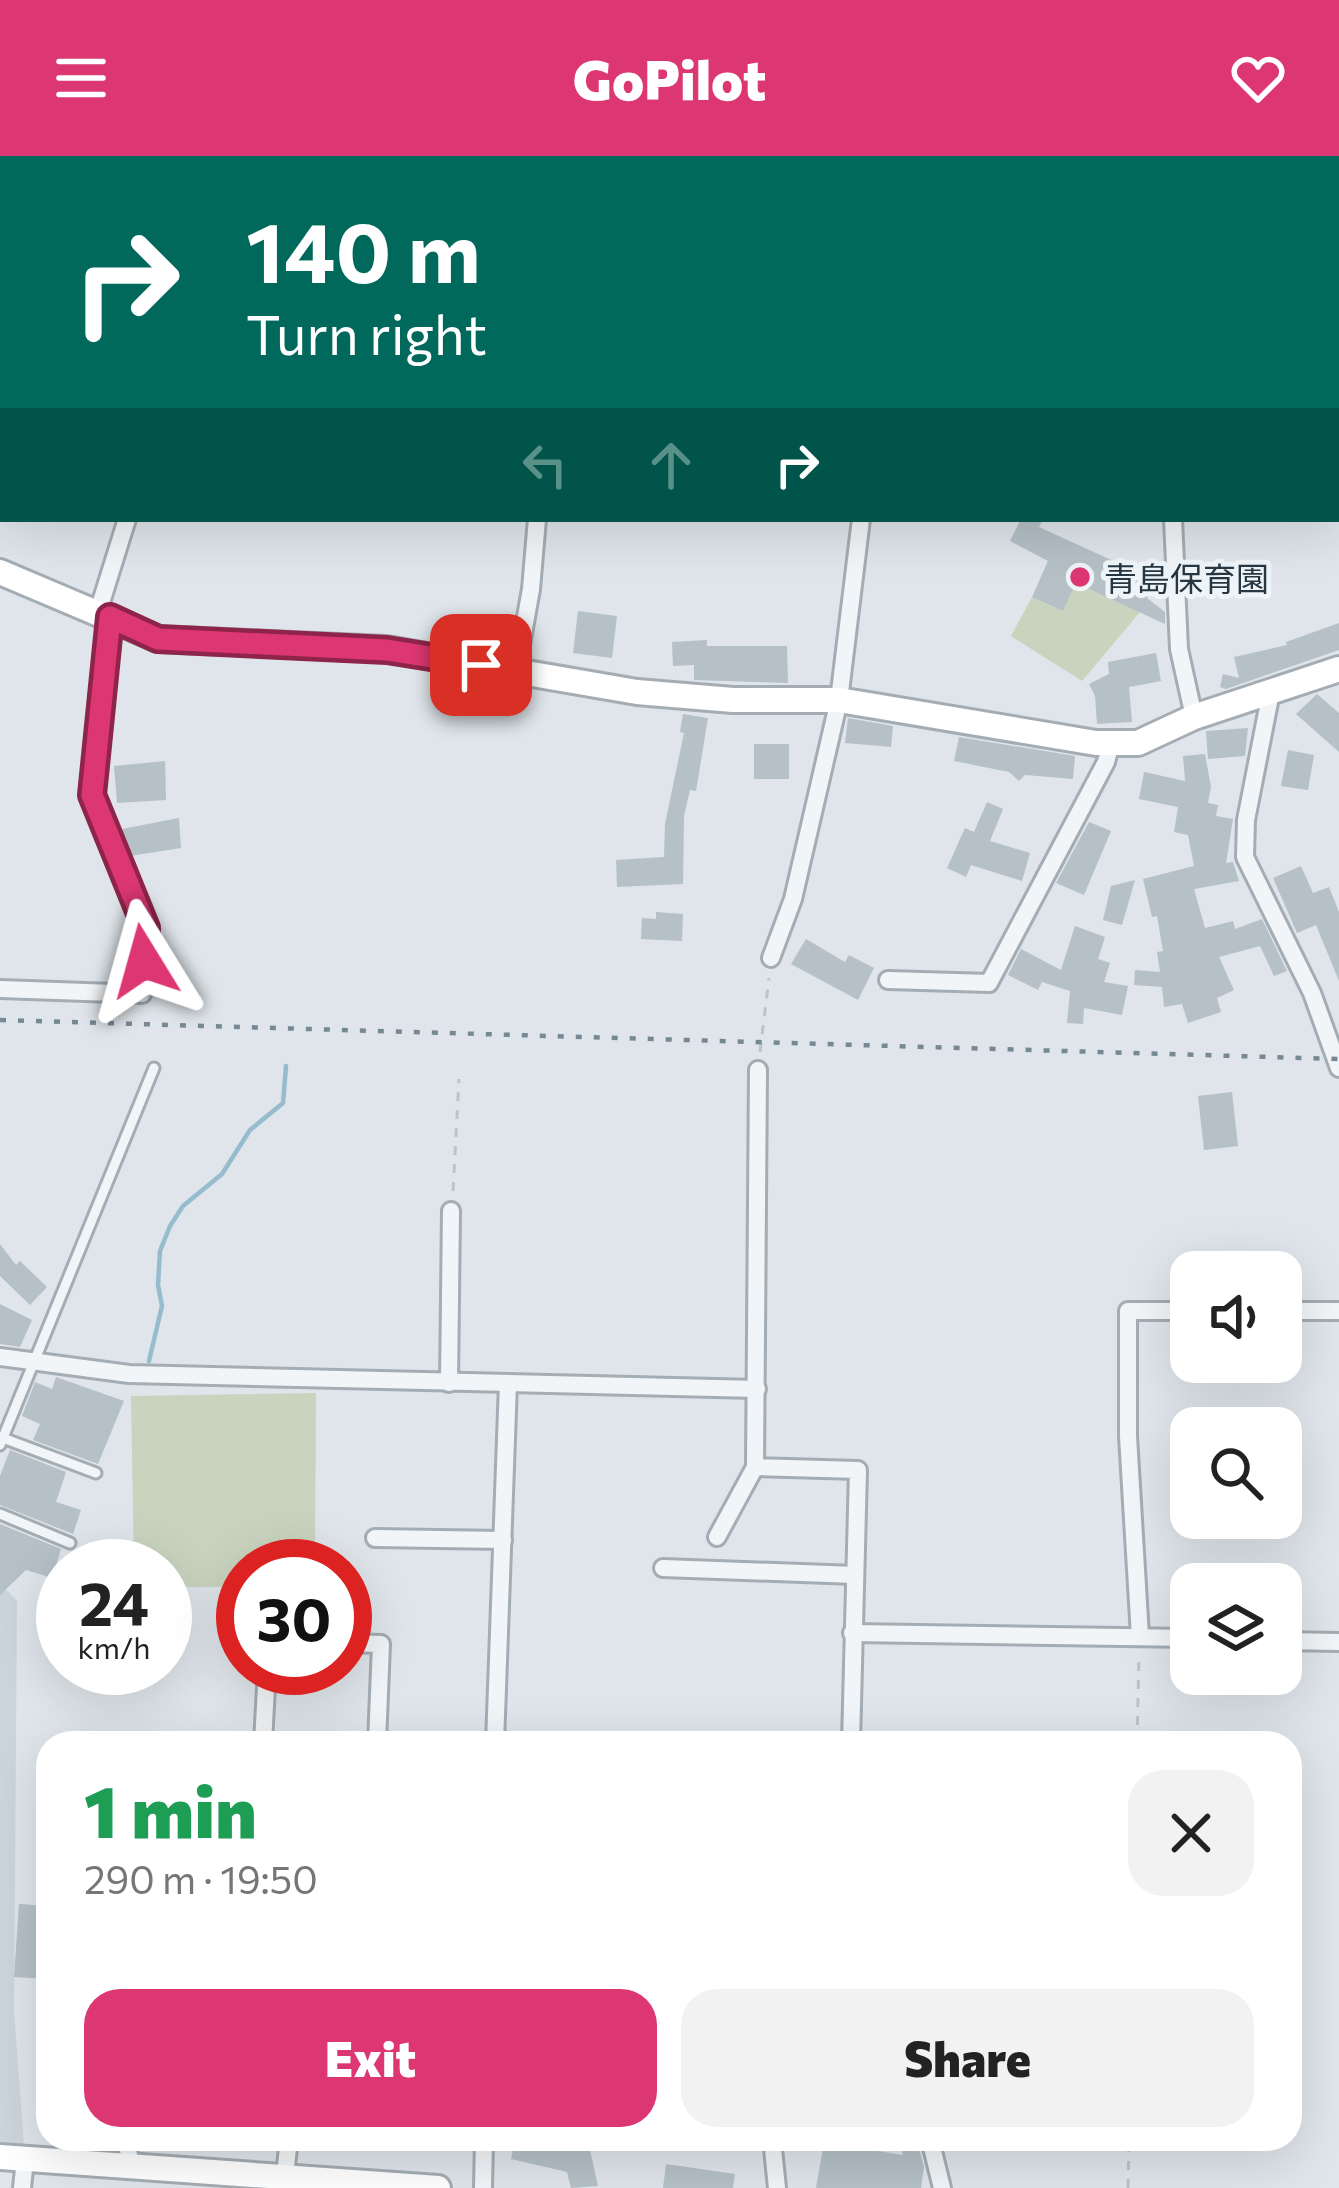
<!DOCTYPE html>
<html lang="en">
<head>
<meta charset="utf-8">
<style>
  :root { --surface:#fff; --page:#f2f2f2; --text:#222; --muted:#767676; --accent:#dc3772 }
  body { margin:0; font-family:Commissioner,"Noto Sans JP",sans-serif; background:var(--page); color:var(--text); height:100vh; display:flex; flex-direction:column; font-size:45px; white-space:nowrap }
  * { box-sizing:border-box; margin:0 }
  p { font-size:39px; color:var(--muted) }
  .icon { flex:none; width:66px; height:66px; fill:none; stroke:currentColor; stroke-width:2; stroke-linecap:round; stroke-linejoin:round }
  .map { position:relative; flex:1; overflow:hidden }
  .details { position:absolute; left:36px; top:1575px; width:1266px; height:420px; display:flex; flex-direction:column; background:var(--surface); border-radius:36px; box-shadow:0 12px 48px #0002 }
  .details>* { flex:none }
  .top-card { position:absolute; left:0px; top:0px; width:1341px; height:366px; box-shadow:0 12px 48px #0002; background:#00695c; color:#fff; overflow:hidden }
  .buttons { position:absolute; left:1170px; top:1095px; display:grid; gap:24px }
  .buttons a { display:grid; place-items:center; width:132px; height:132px; border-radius:24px; background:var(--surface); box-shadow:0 12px 48px #0002; font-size:60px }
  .speed { position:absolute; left:36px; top:1383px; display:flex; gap:24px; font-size:60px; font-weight:700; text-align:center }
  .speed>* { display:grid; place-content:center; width:156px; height:156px; border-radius:50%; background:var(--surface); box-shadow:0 12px 48px #0002; line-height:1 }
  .speed small { font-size:30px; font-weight:400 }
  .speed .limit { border:18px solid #d22; background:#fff; color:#111 }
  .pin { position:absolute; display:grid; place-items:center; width:102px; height:102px; color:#fff; margin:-51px; border-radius:24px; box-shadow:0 6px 18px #0006 }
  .me { position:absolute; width:132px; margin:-66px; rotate:352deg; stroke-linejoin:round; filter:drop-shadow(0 0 9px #0008) }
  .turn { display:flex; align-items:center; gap:42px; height:252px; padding:0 48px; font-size:54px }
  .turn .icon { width:156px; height:156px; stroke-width:2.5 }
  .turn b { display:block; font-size:84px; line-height:102px }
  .lanes { display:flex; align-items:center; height:114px; padding:0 48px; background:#0003; justify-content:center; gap:60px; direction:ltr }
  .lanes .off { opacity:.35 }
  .round { display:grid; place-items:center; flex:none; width:126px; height:126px; border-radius:36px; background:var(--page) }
  .summary { display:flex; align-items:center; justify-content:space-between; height:204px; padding:0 48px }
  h1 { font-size:72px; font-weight:800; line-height:90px; color:#1e9e55 }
  .cta { display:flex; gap:24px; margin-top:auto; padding:24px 48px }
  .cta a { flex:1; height:138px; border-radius:36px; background:var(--accent); color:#fff; font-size:48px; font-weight:800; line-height:138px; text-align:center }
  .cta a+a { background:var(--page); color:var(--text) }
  header { display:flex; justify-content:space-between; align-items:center; height:156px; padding:0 48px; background:var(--accent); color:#fff; font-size:54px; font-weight:800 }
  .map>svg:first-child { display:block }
</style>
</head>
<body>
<header><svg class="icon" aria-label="menu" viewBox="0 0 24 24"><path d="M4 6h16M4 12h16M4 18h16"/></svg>GoPilot<svg class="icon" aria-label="heart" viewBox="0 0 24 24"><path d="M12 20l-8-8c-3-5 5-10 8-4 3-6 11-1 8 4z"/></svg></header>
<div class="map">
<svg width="1339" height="2032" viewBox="0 0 1339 2032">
  <rect width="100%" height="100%" fill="#dfe5ea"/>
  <path fill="#ccd5dc" d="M0,1427L17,1445L14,1855L25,2003L0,2001Z"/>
  <g fill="#c9d4bf">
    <path d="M1076,427L1140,456L1082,525L1011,480L1032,441L1063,455Z"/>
    <path d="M316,1237L315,1410H243V1431H165V1410H134L131,1240Z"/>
  </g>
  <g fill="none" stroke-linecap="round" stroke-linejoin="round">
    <path stroke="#96bccd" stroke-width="4.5" d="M149,1205L162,1150L158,1129L160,1095L170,1070L183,1050L222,1018L250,974L283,947L286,910"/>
  </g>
  <g fill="#b5c0c7">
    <path d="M1021,363H1043L1039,371L1155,424L1147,442L1165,456V468L1076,427L1063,455L1032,441L1048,405L1010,385Z"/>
    <path d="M578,455L617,460L612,502L573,497Z"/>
    <path d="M1339,467V494L1226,533L1220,531L1223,518L1239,522L1234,501L1287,489L1286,486Z"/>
    <path d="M707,484V490H787L788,527L694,524V509L673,510L672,486Z"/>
    <path d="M1156,497L1161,525L1129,531L1132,566L1097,568L1095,540L1089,528L1109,518L1108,506Z"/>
    <path d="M1317,538L1339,557V596L1296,558Z"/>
    <path d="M683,558L708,562L696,635L690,634L684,660L683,728L617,731L616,704L664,701L665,668L684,577L680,576Z"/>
    <path d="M848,562L893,570L891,591L845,587Z"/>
    <path d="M1248,572L1245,600L1208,603L1206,575Z"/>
    <path d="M959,581L1075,600L1073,623L1025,619L1019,625L1009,616L954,605Z"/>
    <rect x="754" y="588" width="35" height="35"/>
    <path d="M1288,594L1314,599L1308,634L1281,630Z"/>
    <path d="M1205,598L1211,631L1208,647L1218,649L1216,660L1233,663L1226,707L1233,706L1239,725L1194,733L1205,772L1233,765L1235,773L1262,763L1287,815L1274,820L1260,790L1219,801L1234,834L1217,842L1221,856L1188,867L1182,848L1164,851L1162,831L1134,829L1135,814L1160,816L1157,796L1163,795L1157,760L1152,761L1143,723L1194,710L1188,679L1174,676L1178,651L1139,643L1144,616L1185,625L1183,600Z"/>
    <path d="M165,605L166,644L117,647L114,610Z"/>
    <path d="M987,646L1003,653L990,685L1030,697L1022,725L971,709L966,721L947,712L965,672L974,676Z"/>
    <path d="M179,662L181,692L130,700L122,673Z"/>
    <path d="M1089,666L1111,675L1084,739L1056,727Z"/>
    <path d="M1301,710L1313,737L1329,731L1339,756V825L1316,769L1297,777L1273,722Z"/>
    <path d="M1135,724L1122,769L1103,764L1111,730Z"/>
    <path d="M656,756L683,758L682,785L641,783L642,762L656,763Z"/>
    <path d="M1075,770L1105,781L1098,803L1110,807L1104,826L1128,830L1122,859L1084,852L1083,868L1067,867L1070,835L1042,826L1038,834L1008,819L1021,793L1061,814Z"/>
    <path d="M806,783L845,806L849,799L874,812L858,844L791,808Z"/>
    <path d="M1232,936L1238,990L1204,994L1198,940Z"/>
    <path d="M0,1088L16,1109L20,1105L47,1131L30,1149L0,1120Z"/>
    <path d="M0,1148L32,1164L20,1191L0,1188Z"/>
    <path d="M56,1221L124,1245L98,1308L33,1284L40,1268L22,1260L35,1226L52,1233Z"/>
    <path d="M10,1294L66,1316L56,1346L81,1354L73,1378L0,1349V1320Z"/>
    <path d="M0,1368L61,1393L52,1422L26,1414L0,1439Z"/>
    <path d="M19,1748L48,1750L47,1823L14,1821Z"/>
    <path d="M515,1983H563L562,1991L588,1985L598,2030L571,2032L567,2016L511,2003Z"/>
    <path d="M824,1986L902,1999L904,1986L918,1989L924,2011L921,2032H816Z"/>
    <path d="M666,2008L735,2018L733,2032H663Z"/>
  </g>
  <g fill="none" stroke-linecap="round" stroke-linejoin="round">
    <defs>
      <g id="lane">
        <path d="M0,1281L96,1317"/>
        <path d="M0,1289L154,912"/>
        <path d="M0,1358L70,1387"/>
      </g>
      <g id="street">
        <path d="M503,0L514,3"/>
        <path d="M229,3L230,0"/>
        <path d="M889,3V0"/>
        <path d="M1219,3L1220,0"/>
        <path d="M1284,3L1286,0"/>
        <path d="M1338,18L1339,26"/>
        <path d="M1338,70H1339"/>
        <path d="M0,85L3,86"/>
        <path d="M1338,117H1339"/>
        <path d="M1338,275H1339"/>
        <path d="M1173,363L1179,493L1194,561"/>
        <path d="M98,456L127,363"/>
        <path d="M516,517L531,433L537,363"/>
        <path d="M1271,536L1246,664L1245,701L1312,837L1339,912"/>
        <path d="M771,802L793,743L839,544L861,363"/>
        <path d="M888,824L989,827L1106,606L1111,587"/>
        <path d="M0,833L142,838L146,772L92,639L109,461"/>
        <path d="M758,914L755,1311L858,1314L851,1587"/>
        <path d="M1281,1155H1339"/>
        <path d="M0,1201L129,1218L757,1233"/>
        <path d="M449,1227L451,1055"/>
        <path d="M717,1381L755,1311"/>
        <path d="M375,1382L503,1384"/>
        <path d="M663,1412L855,1419"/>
        <path d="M852,1477L1191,1482"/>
        <path d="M1140,1480L1128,1280V1155H1191"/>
        <path d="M1281,1485L1339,1486"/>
        <path d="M345,1487L381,1488L377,1587"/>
        <path d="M263,1587L267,1512"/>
        <path d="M495,1587L508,1227"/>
        <path d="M126,1983L131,2010"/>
        <path d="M772,1983L777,2032"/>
        <path d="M930,1983L942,2032"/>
        <path d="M285,2019L289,1983"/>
        <path d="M22,2032L25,2003"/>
        <path d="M483,2032L484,1983"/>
      </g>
      <g id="secondary">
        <path d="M0,416L158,483L387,493L637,536L733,544H839L1096,587H1138L1194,561L1339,513"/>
        <path d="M0,2001L438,2032"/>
      </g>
    </defs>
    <use href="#lane" stroke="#a4adb4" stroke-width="15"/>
    <use href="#street" stroke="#a4adb4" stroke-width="22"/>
    <use href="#secondary" stroke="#a4adb4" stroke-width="30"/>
    <g stroke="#bdc3c8" stroke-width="3" stroke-dasharray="9 9" stroke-linecap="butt">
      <path d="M760,896L769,822"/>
      <path d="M453,1035L459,923"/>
      <path d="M1137,1587L1139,1499"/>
      <path d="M1128,2032L1129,1983"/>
    </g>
    <use href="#lane" stroke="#f2f5f7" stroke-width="9"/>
    <use href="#street" stroke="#f2f5f7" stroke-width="16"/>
    <use href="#secondary" stroke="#fff" stroke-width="24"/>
    <path stroke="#778895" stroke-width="4.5" stroke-dasharray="6 12" stroke-linecap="butt" d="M0,864L1339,903"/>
  </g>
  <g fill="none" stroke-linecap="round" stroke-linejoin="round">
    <defs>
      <path id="route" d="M144,805L146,772L92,639L110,461L158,483L387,494L481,509"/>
    </defs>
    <use href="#route" stroke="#8f244a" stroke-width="30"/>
    <use href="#route" stroke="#dc3772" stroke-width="21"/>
  </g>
  <circle fill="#dc3772" stroke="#eef4f7" stroke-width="4.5" cx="1080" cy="421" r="12"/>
  <g text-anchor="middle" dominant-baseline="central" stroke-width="10" stroke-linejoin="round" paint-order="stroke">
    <g font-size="33" fill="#263642" stroke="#eef4f7" text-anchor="start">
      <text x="1104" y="421">青島保育園</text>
    </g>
  </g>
</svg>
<div class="buttons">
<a><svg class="icon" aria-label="sound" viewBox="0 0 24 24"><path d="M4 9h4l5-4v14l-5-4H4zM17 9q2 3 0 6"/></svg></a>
<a><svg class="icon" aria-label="search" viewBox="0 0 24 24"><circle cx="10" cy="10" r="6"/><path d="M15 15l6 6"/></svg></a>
<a><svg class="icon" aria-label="layers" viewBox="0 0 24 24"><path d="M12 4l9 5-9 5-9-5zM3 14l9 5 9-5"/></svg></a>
</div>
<div class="speed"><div>24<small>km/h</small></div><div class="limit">30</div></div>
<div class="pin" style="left:481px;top:509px;background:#d93025"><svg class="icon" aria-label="arrive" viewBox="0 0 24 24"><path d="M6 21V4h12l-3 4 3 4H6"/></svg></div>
<svg class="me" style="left:144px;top:805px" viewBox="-20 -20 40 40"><path d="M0-17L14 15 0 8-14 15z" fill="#dc3772" stroke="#fff" stroke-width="4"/></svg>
<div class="top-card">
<div class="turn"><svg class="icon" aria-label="right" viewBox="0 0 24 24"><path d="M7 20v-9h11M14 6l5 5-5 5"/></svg><div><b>140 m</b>Turn right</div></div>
<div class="lanes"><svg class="icon off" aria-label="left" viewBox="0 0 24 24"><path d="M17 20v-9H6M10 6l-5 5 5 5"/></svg><svg class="icon off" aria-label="ahead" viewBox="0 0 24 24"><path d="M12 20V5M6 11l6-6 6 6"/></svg><svg class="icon" aria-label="right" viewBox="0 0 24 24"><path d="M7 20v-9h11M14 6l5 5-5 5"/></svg></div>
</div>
<section class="details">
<div class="summary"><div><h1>1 min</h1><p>290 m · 19:50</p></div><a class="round"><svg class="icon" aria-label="close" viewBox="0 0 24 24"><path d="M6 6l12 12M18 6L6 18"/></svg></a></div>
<div class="cta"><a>Exit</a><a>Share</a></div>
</section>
</div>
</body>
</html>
